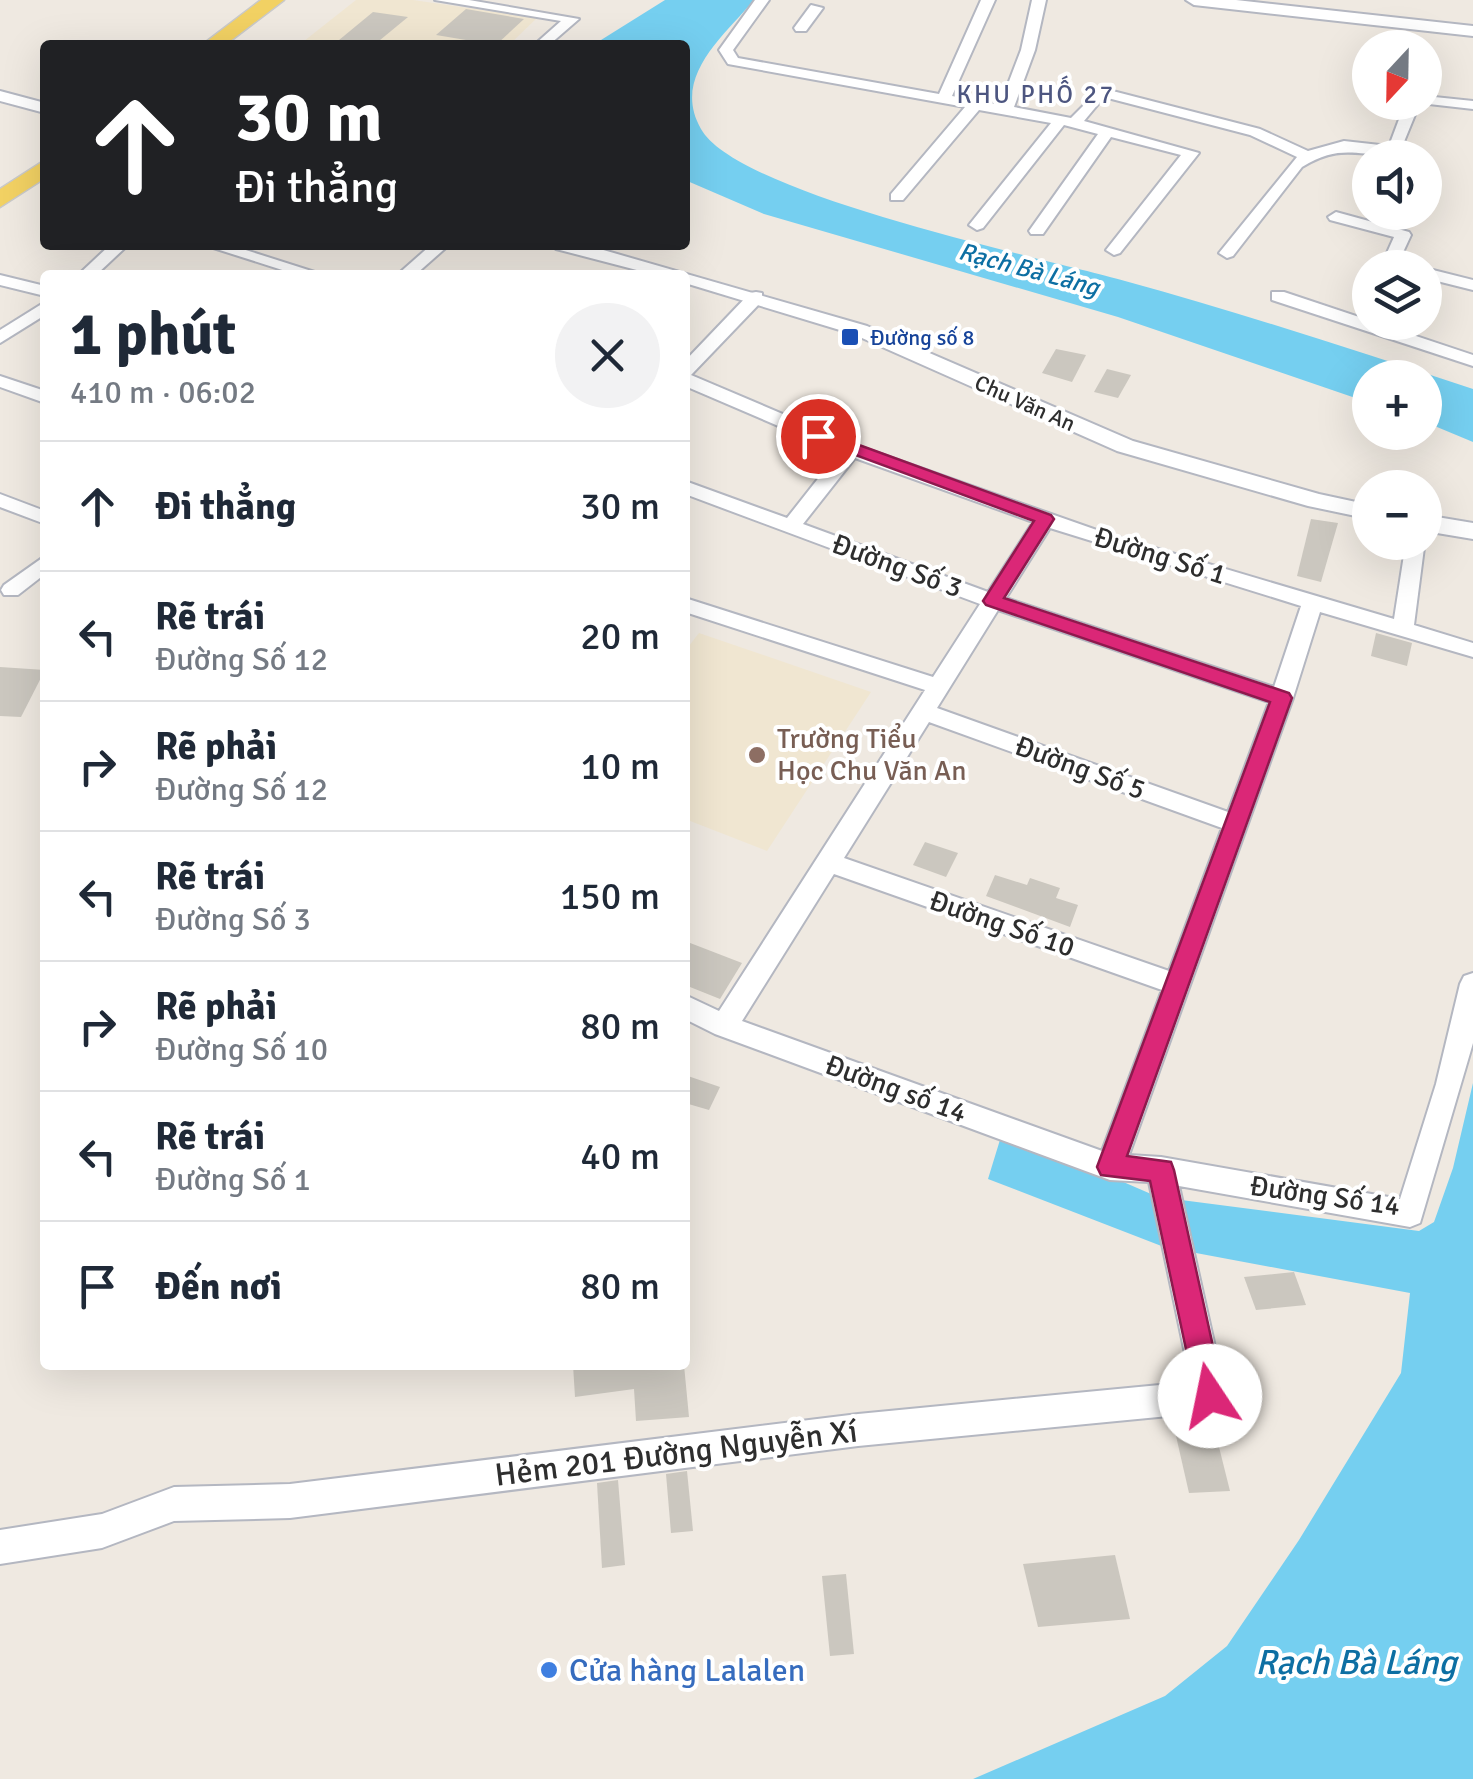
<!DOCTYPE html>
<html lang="vi">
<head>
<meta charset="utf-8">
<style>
  :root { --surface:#fff; --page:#f2f2f3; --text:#1f2937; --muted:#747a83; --line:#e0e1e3 }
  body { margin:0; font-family:Signika,sans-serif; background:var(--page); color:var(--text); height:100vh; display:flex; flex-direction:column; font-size:38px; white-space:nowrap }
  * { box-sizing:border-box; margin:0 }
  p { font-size:32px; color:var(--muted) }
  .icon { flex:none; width:55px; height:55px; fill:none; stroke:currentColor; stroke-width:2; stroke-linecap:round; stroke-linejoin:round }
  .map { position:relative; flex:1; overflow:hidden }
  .sheet { position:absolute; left:40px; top:270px; width:650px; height:1100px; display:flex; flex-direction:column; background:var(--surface); border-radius:10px; box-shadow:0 10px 40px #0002 }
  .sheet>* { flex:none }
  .guide { position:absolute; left:40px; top:40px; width:650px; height:210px; border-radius:10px; box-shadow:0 10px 40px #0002; background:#202124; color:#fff; overflow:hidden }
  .needle { width:65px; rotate:202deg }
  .controls { position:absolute; left:1352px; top:30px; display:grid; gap:20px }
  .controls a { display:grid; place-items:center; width:90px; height:90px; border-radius:50%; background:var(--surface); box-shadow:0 10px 40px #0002; font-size:50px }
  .pin { position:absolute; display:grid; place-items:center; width:85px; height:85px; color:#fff; margin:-42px; border:5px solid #fff; border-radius:50%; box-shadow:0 2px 10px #0007 }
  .me { position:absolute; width:110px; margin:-55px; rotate:349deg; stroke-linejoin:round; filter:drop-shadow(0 0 8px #0008) }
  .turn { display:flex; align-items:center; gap:35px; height:210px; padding:0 30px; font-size:45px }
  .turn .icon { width:130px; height:130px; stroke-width:2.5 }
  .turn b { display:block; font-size:70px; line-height:85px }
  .round { display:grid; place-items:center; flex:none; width:105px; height:105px; border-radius:52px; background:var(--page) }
  .headline { display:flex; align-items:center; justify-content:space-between; height:170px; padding:0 30px }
  h1 { font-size:60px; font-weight:800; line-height:75px }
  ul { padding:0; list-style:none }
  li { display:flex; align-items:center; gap:30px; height:130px; padding:0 30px; border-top:2px solid var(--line) }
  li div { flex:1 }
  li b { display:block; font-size:38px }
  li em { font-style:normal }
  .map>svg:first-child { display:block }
</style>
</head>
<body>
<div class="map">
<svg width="1473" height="1779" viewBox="0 0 1473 1779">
  <rect width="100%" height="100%" fill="#efe9e1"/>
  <g fill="#f0e6d1">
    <path d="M356,0H413L537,18L509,45H299Z"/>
    <path d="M699,633L871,692L767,851L685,819V651Z"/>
  </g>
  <g fill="#75cff0">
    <path d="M665,0H754C724,36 671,77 701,129C738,195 1044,258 1125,281C1242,313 1357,351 1473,389V442L1425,422V378H1370V403L1118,317L764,214L685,180V45H593Z"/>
    <path d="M1473,1083V1779H973L1165,1696L1227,1646L1299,1540L1401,1373L1410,1293L1164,1247L988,1179L1003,1130L1158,1197L1419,1231L1434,1222L1453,1168Z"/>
  </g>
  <g fill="#cbc7bf">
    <path d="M466,9L524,19L496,45L436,35Z"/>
    <path d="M373,12L408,17L374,45H333Z"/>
    <path d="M1056,349L1086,355L1072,382L1042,373Z"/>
    <path d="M1107,369L1131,375L1118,398L1094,392Z"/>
    <path d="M1311,519L1338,523L1321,582L1297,576Z"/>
    <path d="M1376,633L1412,643L1407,666L1371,656Z"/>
    <path d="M0,667L45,670L21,717L0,716Z"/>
    <path d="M925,842L958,853L946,877L913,865Z"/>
    <path d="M995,875L1027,885L1030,878L1060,888L1056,898L1078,905L1070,927L986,896Z"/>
    <path d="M685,941L742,963L720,999L685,985Z"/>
    <path d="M685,1075L720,1087L709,1110L685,1103Z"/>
    <path d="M1294,1272L1306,1305L1256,1310L1244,1277Z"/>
    <path d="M573,1365H684L689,1417L636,1421L634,1389L575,1397Z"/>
    <path d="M1216,1435L1230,1491L1189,1493L1176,1436Z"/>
    <path d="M687,1471L693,1531L671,1533L666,1474Z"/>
    <path d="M618,1480L625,1565L602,1568L597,1483Z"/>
    <path d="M1115,1555L1130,1619L1038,1627L1023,1564Z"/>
    <path d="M846,1574L854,1654L830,1656L822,1576Z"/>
  </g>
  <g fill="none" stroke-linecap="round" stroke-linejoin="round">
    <defs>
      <g id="minor">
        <path d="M435,0H469L579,19L549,45H534L561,21Z"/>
        <path d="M755,0H769L733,50L738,58L939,94L981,0H995L952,96L1000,105L1021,50L1032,0H1046L1035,50L1014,107L1071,118L1101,88L1260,129L1308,151L1344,141L1389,146L1404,106L1401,102L1419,105L1399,154C1358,158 1343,142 1302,167L1233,256L1227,258L1219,253L1297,157L1250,135L1104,97L1084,121L1199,153L1120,253L1114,255L1106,250L1181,155L1111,137L1043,234H1031L1029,231L1098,134L1064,125L983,228L977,230L969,225L1051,123L979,110L903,200H891V194L965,107L728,64L719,50Z"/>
        <path d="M811,5L823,8L806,31H796L794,28Z"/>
        <path d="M1425,96L1473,101V109L1420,103L1425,102Z"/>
        <path d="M1336,212L1409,232L1411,235L1399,261L1413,268H1384L1382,264L1394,237L1330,220L1328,217Z"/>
        <path d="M110,245H128L96,275H78Z"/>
        <path d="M204,245H230L324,275H298Z"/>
        <path d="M431,245H449L415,275H397Z"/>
        <path d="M1425,268L1473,280V290L1425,278Z"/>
        <path d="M0,275L45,286V296L0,285Z"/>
        <path d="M756,292L762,293V301L691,375L858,446L1108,534L1394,619L1406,542L1425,540L1414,625L1473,643V657L1320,612L1293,698L1129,1155L1161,1157L1400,1199L1436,1084L1460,984L1464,976L1473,973V1043L1420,1223L1410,1227L1179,1186L1226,1396L1221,1407L1210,1412L858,1446L290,1518L174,1521L102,1548L0,1564V1530L102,1514L174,1487L290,1484L858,1414L1191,1382L1149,1182L1110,1180L715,1034L685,1019V995L719,1011L925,690L685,612V598L933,677L980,604L685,494V481L787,518L839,452L685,386V361L750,293ZM855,458L1033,522L988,592L803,524ZM1050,528L1301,606L1274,687L1006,598ZM998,610L1269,702L1228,812L937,708ZM929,722L1222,828L1169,971L844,858ZM834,874L1162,990L1102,1151L742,1021Z"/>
        <path d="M1272,292H1284L1473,355V366L1272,300Z"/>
        <path d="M45,302V315L0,343V330Z"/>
        <path d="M0,376L45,391V403L0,387Z"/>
        <path d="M0,494L45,511V524L0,507Z"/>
        <path d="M45,556V574L18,595H4L1,590L4,585Z"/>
      </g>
      <g id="tertiary">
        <path d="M1186,0H1236L1473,26V36L1194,5Z"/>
        <path d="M0,91L45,103V113L0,101Z"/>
        <path d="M553,245H586L867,326L1133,441L1319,494L1370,505V519L1308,506L1117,451L853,334L685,283V275H656L556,249Z"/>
        <path d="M1425,515L1473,523V539L1425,531Z"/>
      </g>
      <g id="primary">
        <path d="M261,0H284L225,45H202Z"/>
        <path d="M45,160V178L0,207V189Z"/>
      </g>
    </defs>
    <use href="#minor" stroke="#b4b7c1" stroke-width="4"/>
    <use href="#tertiary" stroke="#b4b7c1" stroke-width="4"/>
    <use href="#primary" stroke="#c9c9c9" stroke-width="3"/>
    <use href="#minor" fill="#fff" fill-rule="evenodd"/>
    <use href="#tertiary" fill="#fff" fill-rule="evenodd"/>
    <use href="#primary" fill="#f2d163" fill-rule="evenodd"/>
  </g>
  <path fill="#db2777" stroke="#8e194d" stroke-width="2.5" d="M818,430L1051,515L1054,519L1004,598L1289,693L1292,698L1127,1156L1171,1162L1174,1170L1224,1396L1220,1406L1210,1411L1200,1406L1196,1396L1150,1181L1101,1175L1097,1167L1270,702L986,605L983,601L1034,521L812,439V432Z"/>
  <rect fill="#1a4fb4" stroke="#fff" stroke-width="4" x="840" y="327" width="20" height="20" rx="5"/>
  <circle fill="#8d6e63" stroke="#fff" stroke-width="4" cx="757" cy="755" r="10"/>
  <circle fill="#3f7fe0" stroke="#fff" stroke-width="4" cx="549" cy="1670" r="10"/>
  <g text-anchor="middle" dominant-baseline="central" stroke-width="8" stroke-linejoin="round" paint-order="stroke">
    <g font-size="22" fill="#164399" stroke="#fff" text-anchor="start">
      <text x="870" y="337">Đường số 8</text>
    </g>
    <g font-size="22" fill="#2e2e2e" stroke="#fff">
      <text transform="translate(1025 403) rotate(24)">Chu Văn An</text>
    </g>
    <g font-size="25" letter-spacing="2.5" fill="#4d5680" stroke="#fff">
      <text x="1036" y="94">KHU PHỐ 27</text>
    </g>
    <g font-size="25" font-style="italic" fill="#0d6fa3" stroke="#fff">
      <text transform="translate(1029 269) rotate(15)">Rạch Bà Láng</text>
    </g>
    <g font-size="28" fill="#2e2e2e" stroke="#fff">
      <text transform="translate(1160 556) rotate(17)">Đường Số 1</text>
      <text transform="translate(897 566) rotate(20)">Đường Số 3</text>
      <text transform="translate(1080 768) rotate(20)">Đường Số 5</text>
      <text transform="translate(1002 924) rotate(19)">Đường Số 10</text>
      <text transform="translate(896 1089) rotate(20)">Đường số 14</text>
      <text transform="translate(1325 1196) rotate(8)">Đường Số 14</text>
    </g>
    <g font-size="28" fill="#785e54" stroke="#fff" text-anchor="start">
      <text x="777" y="739">Trường Tiểu<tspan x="777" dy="32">Học Chu Văn An</tspan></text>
    </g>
    <g font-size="32" fill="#2e2e2e" stroke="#fff">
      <text transform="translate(676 1453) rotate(-7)">Hẻm 201 Đường Nguyễn Xí</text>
    </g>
    <g font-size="32" fill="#366cbe" stroke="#fff" text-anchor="start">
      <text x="569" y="1670">Cửa hàng Lalalen</text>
    </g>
    <g font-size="35" font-style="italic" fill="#0d6fa3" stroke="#fff">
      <text x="1356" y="1662">Rạch Bà Láng</text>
    </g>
  </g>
</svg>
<div class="controls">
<a><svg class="needle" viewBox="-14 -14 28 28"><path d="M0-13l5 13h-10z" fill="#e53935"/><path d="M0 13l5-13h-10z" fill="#747a83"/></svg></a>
<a><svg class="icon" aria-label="sound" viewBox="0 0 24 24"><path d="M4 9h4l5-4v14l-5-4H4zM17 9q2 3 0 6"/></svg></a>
<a><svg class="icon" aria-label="layers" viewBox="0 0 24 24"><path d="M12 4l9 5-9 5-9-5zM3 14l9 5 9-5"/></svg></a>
<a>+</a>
<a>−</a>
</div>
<div class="pin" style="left:818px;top:436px;background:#d93025"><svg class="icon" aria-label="arrive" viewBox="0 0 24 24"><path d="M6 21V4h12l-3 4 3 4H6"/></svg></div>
<svg class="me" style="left:1210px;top:1396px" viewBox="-20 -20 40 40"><circle r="19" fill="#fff"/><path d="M0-13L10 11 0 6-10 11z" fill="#db2777"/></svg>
<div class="guide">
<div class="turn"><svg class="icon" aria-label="ahead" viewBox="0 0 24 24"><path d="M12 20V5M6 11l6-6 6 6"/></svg><div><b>30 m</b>Đi thẳng</div></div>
</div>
<section class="sheet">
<div class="headline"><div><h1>1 phút</h1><p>410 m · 06:02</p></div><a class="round"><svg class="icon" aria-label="close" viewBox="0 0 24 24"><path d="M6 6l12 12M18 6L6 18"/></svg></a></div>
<ul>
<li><svg class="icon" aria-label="ahead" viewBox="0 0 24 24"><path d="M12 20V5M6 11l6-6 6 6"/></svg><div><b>Đi thẳng</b></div><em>30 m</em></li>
<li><svg class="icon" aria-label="left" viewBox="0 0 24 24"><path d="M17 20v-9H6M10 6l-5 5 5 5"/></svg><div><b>Rẽ trái</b><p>Đường Số 12</p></div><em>20 m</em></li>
<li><svg class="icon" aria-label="right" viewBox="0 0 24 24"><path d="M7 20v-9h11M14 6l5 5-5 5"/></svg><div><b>Rẽ phải</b><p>Đường Số 12</p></div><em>10 m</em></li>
<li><svg class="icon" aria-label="left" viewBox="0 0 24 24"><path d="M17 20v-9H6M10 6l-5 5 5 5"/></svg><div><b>Rẽ trái</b><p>Đường Số 3</p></div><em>150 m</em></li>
<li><svg class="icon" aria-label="right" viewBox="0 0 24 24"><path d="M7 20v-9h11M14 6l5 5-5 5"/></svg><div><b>Rẽ phải</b><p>Đường Số 10</p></div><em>80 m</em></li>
<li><svg class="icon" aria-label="left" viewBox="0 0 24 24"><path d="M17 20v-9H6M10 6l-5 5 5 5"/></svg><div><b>Rẽ trái</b><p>Đường Số 1</p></div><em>40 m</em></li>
<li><svg class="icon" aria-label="arrive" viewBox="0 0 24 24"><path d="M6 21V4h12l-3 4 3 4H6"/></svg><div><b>Đến nơi</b></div><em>80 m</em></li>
</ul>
</section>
</div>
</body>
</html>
